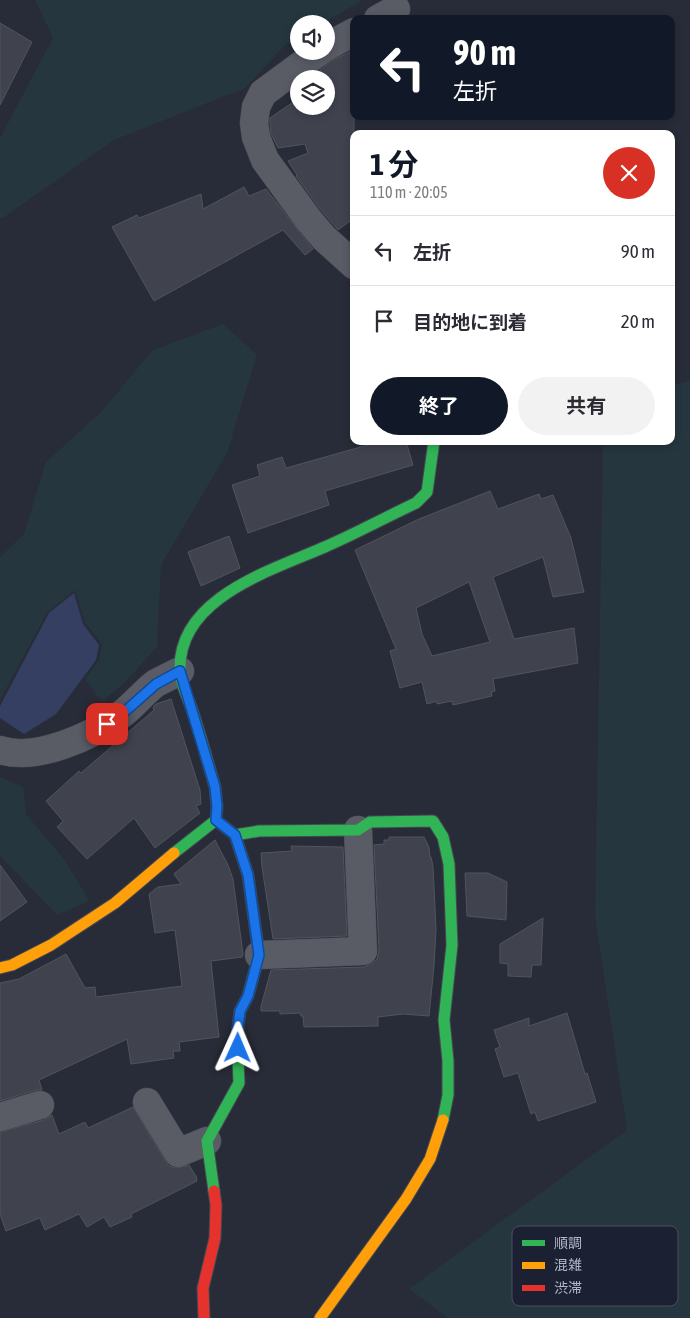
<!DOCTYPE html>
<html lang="ja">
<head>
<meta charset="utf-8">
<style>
  :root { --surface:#fff; --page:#f2f2f3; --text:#2b2b33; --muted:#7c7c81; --line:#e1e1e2; --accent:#111827 }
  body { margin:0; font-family:"Asap Condensed","Noto Sans JP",sans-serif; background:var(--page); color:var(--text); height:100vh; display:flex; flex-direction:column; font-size:19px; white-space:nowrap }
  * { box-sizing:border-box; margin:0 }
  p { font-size:16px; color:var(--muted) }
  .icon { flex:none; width:28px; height:28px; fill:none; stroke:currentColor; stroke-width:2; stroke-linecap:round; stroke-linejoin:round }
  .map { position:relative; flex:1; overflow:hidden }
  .drawer { position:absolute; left:350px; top:130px; width:325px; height:315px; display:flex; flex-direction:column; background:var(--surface); border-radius:10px; box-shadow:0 2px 8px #0003 }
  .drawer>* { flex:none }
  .guide { position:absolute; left:350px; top:15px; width:325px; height:105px; border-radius:10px; box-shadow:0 2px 8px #0003; background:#111827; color:#fff; overflow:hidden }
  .buttons { position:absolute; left:290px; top:15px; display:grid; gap:10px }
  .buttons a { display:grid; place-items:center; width:45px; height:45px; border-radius:50%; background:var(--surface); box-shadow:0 2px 8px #0003; font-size:25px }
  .pin { position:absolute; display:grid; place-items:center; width:42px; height:42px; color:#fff; margin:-21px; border-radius:10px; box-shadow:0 2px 8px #0006 }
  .me { position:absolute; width:55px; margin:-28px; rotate:1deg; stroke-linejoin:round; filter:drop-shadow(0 0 4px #0008) }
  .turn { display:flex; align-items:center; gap:18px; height:105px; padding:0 20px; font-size:22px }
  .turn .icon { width:65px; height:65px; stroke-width:2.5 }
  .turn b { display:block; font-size:35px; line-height:42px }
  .round { display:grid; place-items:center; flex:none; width:52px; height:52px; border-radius:26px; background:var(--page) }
  .summary { display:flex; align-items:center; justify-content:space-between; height:85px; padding:0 20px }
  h1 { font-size:30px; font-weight:700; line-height:38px; color:var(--accent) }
  .action { display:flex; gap:10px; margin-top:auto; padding:10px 20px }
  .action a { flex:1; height:58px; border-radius:30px; background:var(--accent); color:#fff; font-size:20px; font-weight:700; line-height:58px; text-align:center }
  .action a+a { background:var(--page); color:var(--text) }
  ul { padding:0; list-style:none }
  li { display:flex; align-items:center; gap:15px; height:70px; padding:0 20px; border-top:1px solid var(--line) }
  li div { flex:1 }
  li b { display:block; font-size:19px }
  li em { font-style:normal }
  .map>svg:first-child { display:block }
</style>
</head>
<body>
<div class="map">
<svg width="690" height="1318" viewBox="0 0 690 1318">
  <rect width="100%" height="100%" fill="#282c38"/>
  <g fill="#25363e">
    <path d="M35,0H362L322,24H299V37L284,46L245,88L114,140L4,217L0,218V138L53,38Z"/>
    <path d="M223,324L257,355L227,453L161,565L157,647L124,683L102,702L85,679L99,660L102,644L85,623L75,590L47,613L0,700V557L24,534L46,462L101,412L153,350Z"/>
    <path d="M690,381V1318H448L409,1289L627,1130L595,916L603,441H671V385Z"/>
    <path d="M0,777L23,787L26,814L66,862L89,901L57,915L0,856Z"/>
  </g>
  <path fill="#343f61" d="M74,593L83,624L99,645L96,660L56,714L24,734L0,718V706L49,613Z"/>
  <g fill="#40434e" stroke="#50545f" fill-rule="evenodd">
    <path d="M0,23L32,42L0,105Z"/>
    <path d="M354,50V218L338,230L320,209L296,176L297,175L288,161L308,153L305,144L278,148L271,133L270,123V118L299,98V106H326V79H313L312,77L331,61Z"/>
    <path d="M244,187L249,196L266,189L313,249L305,255L283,230L154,301L112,227L137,215L139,218L201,194L203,209Z"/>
    <path d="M382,441H406L413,465L325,491L329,505L248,533L232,485L260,476L257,465L282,457L286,468Z"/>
    <path d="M490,491L498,509L539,494L541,499L553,495L571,538L584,592L553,597L543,557L493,577L514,639L574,628L578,663L493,679L495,691L491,692L492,696L453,705L452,701L437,704V701L427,704L422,682L400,688L390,651L396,649L355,550L419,519ZM469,582L490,642L432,656L422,634L416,608Z"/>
    <path d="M229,536L240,568L201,586L188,552Z"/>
    <path d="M171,699L200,790L201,804L196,806L200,813L155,848L134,818L87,859L57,827L63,821L46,801L79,771L81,773L154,710L153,707L156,704Z"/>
    <path d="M389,837H424L429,847L430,857H431L433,866L436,929L434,966L429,1016L403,1014L378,1017V1026L304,1027L303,1016H301L300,1013L280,1014V1011H261V1006L271,970L364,967L371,964L377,959L379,950L374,845L384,844V840H389Z"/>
    <path d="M215,840L228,865L233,879L243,954L242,957L211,961L219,1037L179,1042L180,1051H173L174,1058L131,1064L127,1039L39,1080L42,1090H36L0,1101V983L19,979L66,954L85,988L95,987L96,997L182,986L175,930L155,933L149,894L158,887L181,884L174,874Z"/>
    <path d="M291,846L343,847L347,936L273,939L262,867L261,853L292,851Z"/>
    <path d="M0,865L27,902L0,921Z"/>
    <path d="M465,873H488L507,882L506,920L467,916Z"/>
    <path d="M543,918L541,965H532L531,977L508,976V964L500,963V944Z"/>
    <path d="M567,1013L585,1074L587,1073L596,1102L538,1121L535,1112L531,1114L518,1073L504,1077L495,1049L500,1047L494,1030L529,1018V1026Z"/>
    <path d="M133,1107L165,1161L169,1166L176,1168L189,1165L196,1176L197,1181L131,1214L132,1217L110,1227L104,1217L87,1227L79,1214L45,1230L40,1218L6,1231L0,1214V1132L44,1120L52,1115L59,1134L85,1122L88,1128Z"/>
  </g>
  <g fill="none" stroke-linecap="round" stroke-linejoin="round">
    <defs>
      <g id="street">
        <path d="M378,19L396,9"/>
        <path d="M326,47L354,32"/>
        <path d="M320,51L263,93L256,107L254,123L256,137L265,160L308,219L324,238L354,265"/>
        <path d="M0,750C36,762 93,736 122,714C134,705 144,692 156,683C164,679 172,675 180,671"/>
        <path d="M259,955L363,951L358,830"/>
        <path d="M147,1102L178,1153L207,1141"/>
        <path d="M0,1117L40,1105"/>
      </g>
      <g id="fast">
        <path d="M235,835L259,831L358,830L370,822L433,821L443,837L449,864L452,945L444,1020L448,1061V1095L443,1120"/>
        <path d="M174,853L216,820L217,806L215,787C207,760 200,733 191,707C187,695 180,683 180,670C178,597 273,570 327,546C357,533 386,517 416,503L427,492L434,441"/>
        <path d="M214,1191L207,1141L239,1083L237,1035L240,1011L248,996L259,955L248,875L235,835L221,824"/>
      </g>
      <g id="slow">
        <path d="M0,968L12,965L51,945L115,903L174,853"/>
        <path d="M320,1318L406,1199L430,1159L443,1120"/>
      </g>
      <path id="jam" d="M204,1318L203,1288L215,1238L216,1205L214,1191"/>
    </defs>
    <use href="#street" stroke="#454851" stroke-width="29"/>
    <use href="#fast" stroke="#454851" stroke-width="13"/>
    <use href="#slow" stroke="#454851" stroke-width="13"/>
    <use href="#jam" stroke="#454851" stroke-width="13"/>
    <use href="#street" stroke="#595c65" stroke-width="28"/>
    <use href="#fast" stroke="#30b455" stroke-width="11"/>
    <use href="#slow" stroke="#ff9f0a" stroke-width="11"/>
    <use href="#jam" stroke="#e5322d" stroke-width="11"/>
  </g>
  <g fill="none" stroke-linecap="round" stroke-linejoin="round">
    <defs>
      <path id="route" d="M107,724L121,715L156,684L180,671L215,787L217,806L216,820L235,835L248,875L259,955L248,996L240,1011L237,1035L238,1048"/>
    </defs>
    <use href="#route" stroke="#114b97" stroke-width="12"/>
    <use href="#route" stroke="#1a73e8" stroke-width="9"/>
  </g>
  <rect x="512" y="1226" width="166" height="80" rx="8" fill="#1b2133" stroke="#484e60" stroke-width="1"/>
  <rect x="522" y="1240" width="23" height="6" fill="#30b455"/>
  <rect x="522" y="1262" width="23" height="7" fill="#ff9f0a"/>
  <rect x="522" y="1285" width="23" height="6" fill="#e5322d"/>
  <g font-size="14" fill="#b2b7c9">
    <text x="554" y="1248">順調</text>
    <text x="554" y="1270">混雑</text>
    <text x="554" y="1293">渋滞</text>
  </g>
</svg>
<div class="buttons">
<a><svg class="icon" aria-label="sound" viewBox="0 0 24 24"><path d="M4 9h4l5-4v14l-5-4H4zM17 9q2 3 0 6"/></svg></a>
<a><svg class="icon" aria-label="layers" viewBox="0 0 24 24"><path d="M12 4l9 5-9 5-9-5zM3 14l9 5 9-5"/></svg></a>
</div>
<div class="pin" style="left:107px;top:724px;background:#d93025"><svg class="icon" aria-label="arrive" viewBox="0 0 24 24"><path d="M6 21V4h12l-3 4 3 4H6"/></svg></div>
<svg class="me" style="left:238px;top:1048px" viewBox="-20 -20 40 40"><path d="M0-17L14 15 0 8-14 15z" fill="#1a73e8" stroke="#fff" stroke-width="4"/></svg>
<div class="guide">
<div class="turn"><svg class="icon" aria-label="left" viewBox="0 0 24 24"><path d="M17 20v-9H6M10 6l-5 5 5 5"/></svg><div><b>90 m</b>左折</div></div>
</div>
<section class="drawer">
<div class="summary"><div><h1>1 分</h1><p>110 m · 20:05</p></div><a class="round" style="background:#d93025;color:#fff"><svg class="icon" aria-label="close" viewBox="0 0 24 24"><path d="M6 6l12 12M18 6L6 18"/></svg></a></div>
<ul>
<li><svg class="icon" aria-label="left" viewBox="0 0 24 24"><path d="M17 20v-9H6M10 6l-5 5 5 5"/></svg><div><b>左折</b></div><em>90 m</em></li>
<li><svg class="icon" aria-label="arrive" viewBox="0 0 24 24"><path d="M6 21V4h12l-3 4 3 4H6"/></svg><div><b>目的地に到着</b></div><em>20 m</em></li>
</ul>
<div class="action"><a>終了</a><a>共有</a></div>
</section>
</div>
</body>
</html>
